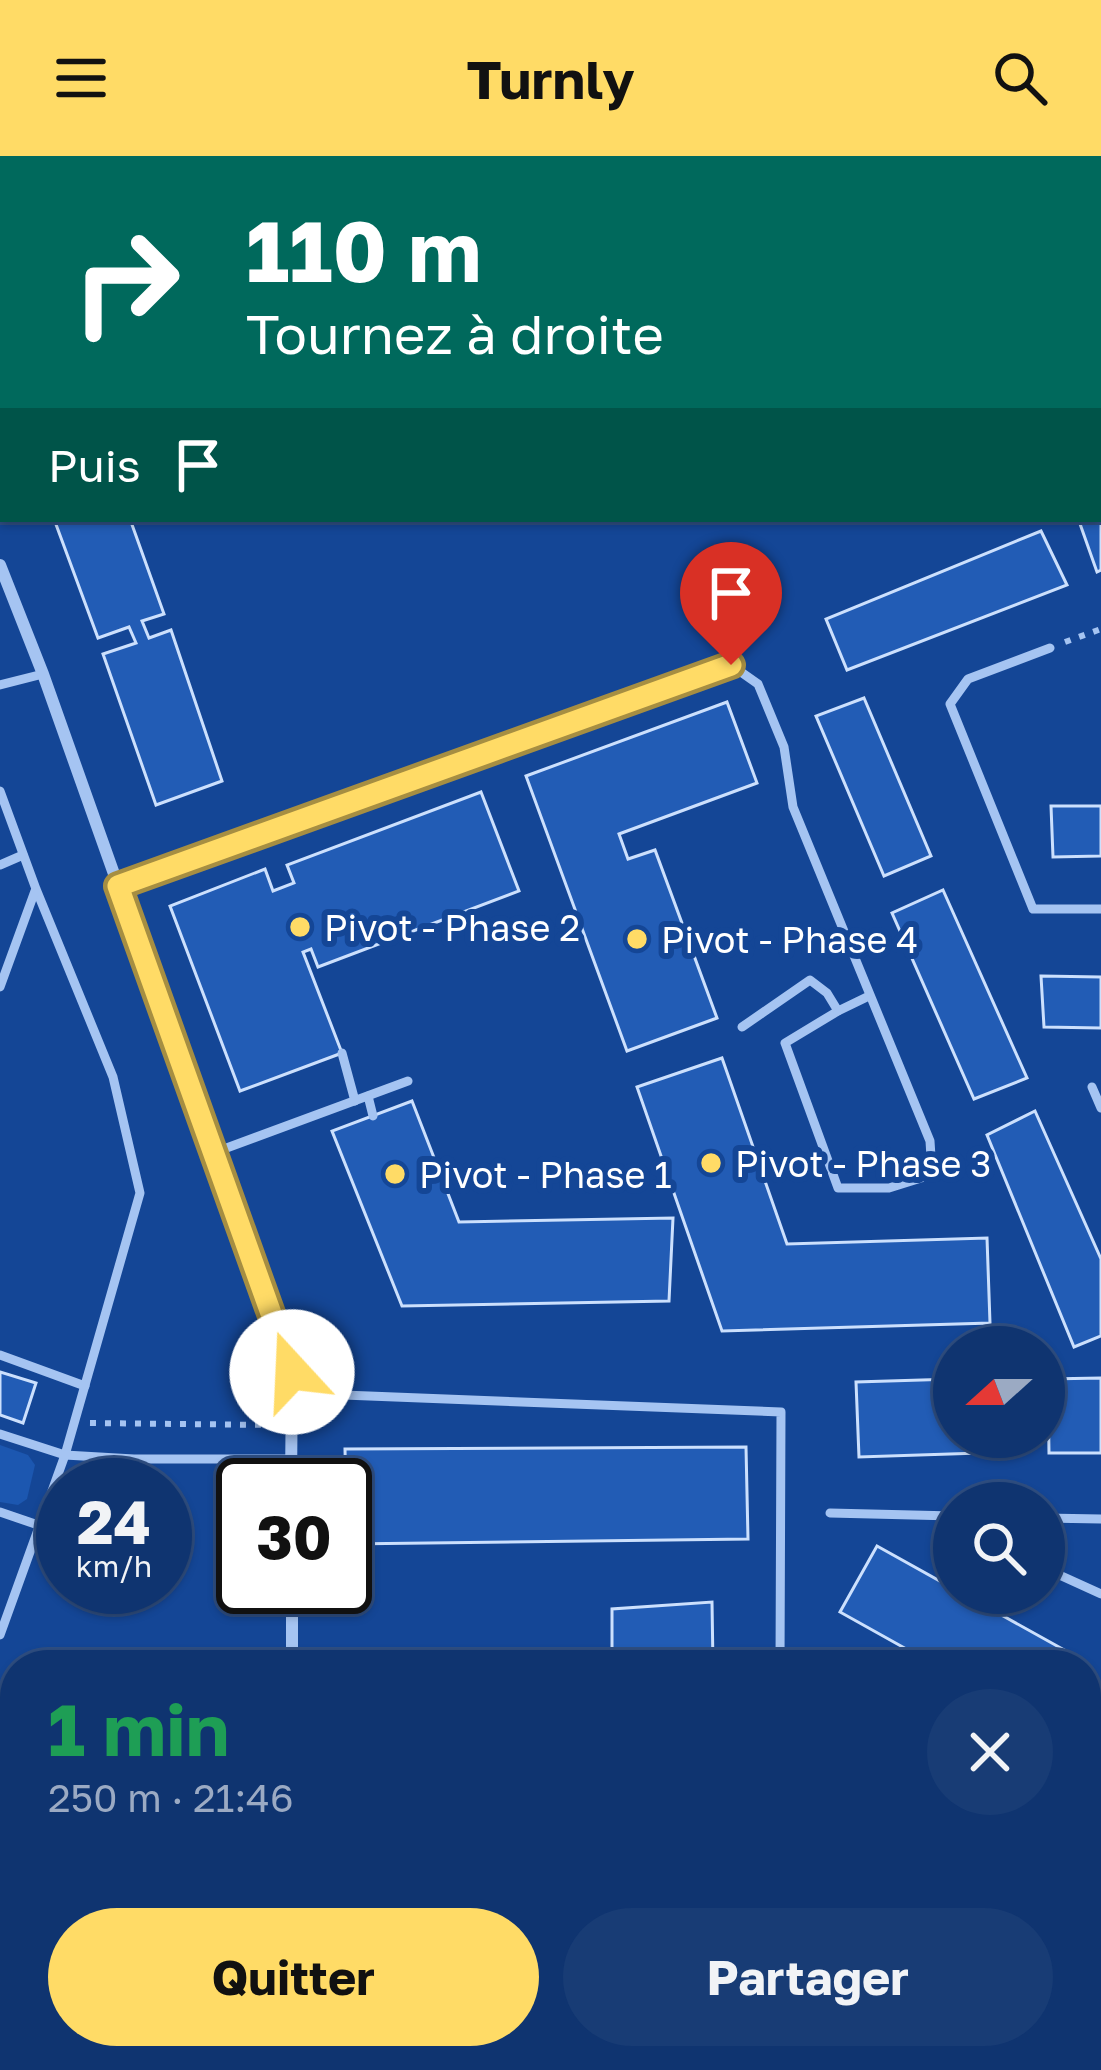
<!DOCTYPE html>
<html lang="fr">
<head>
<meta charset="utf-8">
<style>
  :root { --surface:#0f3470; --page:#183c75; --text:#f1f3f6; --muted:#9baac3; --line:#2f4f83; --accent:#ffdb66 }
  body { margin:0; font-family:"Golos Text",sans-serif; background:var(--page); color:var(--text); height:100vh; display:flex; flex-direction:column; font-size:45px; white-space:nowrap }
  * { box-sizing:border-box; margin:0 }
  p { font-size:39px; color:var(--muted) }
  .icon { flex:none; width:66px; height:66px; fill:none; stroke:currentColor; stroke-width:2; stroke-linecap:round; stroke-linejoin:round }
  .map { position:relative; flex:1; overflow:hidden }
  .panel { position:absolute; left:0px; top:1494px; width:1101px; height:420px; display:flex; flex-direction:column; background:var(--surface); border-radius:48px 48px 0 0; box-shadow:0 3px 9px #0004,0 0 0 3px var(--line) }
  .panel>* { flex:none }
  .top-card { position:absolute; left:0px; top:0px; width:1101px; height:366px; box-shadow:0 3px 9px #0004,0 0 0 3px var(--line); background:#00695c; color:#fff; overflow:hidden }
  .needle { width:78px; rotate:249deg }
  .tools { position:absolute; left:933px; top:1170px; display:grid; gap:24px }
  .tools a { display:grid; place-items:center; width:132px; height:132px; border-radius:50%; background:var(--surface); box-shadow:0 3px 9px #0004,0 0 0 3px var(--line); font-size:60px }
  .speed { position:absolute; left:36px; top:1302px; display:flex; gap:24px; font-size:60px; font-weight:700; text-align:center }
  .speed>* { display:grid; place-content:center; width:156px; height:156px; border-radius:50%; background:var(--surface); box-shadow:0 3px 9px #0004,0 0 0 3px var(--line); line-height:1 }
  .speed small { font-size:30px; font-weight:400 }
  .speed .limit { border:6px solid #111; border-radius:18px; background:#fff; color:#111 }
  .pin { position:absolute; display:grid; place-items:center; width:102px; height:102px; color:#fff; margin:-123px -51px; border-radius:50% 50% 50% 0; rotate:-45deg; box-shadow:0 0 12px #0007 }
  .pin .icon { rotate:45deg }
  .me { position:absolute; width:132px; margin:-66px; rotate:340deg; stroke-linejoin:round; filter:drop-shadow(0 0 9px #0008) }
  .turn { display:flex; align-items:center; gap:42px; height:252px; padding:0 48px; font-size:54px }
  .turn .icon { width:156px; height:156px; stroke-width:2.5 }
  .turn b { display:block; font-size:84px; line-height:102px }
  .then { display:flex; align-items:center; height:114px; padding:0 48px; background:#0003; gap:24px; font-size:45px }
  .round { display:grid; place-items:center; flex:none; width:126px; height:126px; border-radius:63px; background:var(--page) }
  .head { display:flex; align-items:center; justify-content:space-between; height:204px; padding:0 48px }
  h1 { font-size:72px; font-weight:700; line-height:90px; color:#1e9e55 }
  .primary-button { display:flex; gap:24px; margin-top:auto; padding:24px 48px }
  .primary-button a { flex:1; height:138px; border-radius:72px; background:var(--accent); color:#111; font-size:48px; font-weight:700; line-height:138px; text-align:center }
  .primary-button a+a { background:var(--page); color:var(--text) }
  header { display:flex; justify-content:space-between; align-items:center; height:156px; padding:0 48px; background:var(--accent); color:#111; font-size:54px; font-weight:700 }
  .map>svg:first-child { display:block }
</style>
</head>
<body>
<header><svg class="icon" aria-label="menu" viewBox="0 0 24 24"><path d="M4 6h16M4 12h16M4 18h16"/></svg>Turnly<svg class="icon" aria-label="search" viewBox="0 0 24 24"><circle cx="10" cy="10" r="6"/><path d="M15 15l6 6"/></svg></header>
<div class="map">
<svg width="1101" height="1914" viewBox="0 0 1101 1914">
  <rect width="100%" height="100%" fill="#144696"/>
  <path fill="#1c57b0" d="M0,1289L28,1299L35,1309L27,1343L18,1349L0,1346Z"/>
  <g fill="#225cb5" stroke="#cce0fd" stroke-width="3">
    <path d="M0,16L3,24V234L0,235Z"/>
    <path d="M1101,356V414L1097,416L1079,365L1098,363V357Z"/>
    <path d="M54,363H130L164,458L142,465L149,482L171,474L222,625L156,649L103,498L136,487L129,471L98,482Z"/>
    <path d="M1041,375L1067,429L847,514L826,463Z"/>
    <path d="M864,542L931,700L884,720L816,560Z"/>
    <path d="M727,546L757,627L619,678L628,703L655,694L717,862L627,895L526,620Z"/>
    <path d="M481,636L519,735L318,811L311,793L303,796L342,897L240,935L170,750L265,713L273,735L294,727L287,709Z"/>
    <path d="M1051,650H1101V700L1053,701Z"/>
    <path d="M943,734L1027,922L974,943L892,757Z"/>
    <path d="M1041,820L1101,821V872L1044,871Z"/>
    <path d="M722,902L787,1088L987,1082L990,1167L722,1175L637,931Z"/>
    <path d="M412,945L459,1066L673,1062L669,1145L402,1150L332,975Z"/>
    <path d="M1035,955L1101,1103V1180L1074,1191L987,979Z"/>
    <path d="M0,1216L36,1227L23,1267L0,1259Z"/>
    <path d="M1101,1222V1297H1049L1048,1223Z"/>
    <path d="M954,1223V1281H1009L1010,1296L859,1301L856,1226Z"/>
    <path d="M746,1291L748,1383L347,1388L345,1293Z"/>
    <path d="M877,1390L954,1433V1437H962L1084,1505L1081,1509H935L840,1456Z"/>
    <path d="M712,1446L713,1509H612V1453Z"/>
    <path d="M0,1697H15V1899H19L20,1914H0Z"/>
    <path d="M1097,1706H1101V1756H1088Z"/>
    <path d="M1088,1756H1101V1900L1080,1899H1086Z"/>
  </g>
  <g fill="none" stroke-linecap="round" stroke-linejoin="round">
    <g stroke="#a5c4f2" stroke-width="6" stroke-dasharray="6 9" stroke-linecap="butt">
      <path d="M437,0L439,3"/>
      <path d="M542,3L543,0"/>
      <path d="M1065,486L1101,473"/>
      <path d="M90,1267L274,1269"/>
    </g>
    <g stroke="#a5c4f2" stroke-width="9">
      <path d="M1050,492L968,523L950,548L1033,753H1101"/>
      <path d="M0,529L43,518"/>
      <path d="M0,635L36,733L113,921L140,1037L65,1299L0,1479"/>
      <path d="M0,709L23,699"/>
      <path d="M118,730L731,509L758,528L784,591L793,651L930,985L931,1001L921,1022L889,1032H838L785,887L838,855L869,840"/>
      <path d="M0,831L35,735"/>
      <path d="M742,871L810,824L827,837L838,855"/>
      <path d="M342,897L355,945"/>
      <path d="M1092,931L1101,952"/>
      <path d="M368,940L373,960"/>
      <path d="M213,997L408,925"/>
      <path d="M0,1199L85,1230"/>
      <path d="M292,1237L781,1256L780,1509"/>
      <path d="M0,1278L65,1299L134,1303H291"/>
      <path d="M0,1356L41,1370"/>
      <path d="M830,1357L954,1360"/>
      <path d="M1044,1362L1101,1363"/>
      <path d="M1044,1412L1101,1438"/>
      <path d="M294,1904L779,1899"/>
    </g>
    <g stroke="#a5c4f2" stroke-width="12">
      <path d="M394,0L395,3"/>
      <path d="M606,0L607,3"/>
      <path d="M825,3L833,0"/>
      <path d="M0,307L3,306"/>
      <path d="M0,409L43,518L266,1146L292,1216L291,1329"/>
      <path d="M292,1431V1509"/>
      <path d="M294,1899V1914"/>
    </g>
  </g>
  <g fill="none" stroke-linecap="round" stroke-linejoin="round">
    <defs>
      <path id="route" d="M292,1216L118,730L731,509"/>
    </defs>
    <use href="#route" stroke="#a68e42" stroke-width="30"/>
    <use href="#route" stroke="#ffdb66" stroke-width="21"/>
  </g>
  <g fill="#ffdb66" stroke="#144696" stroke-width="4.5">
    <circle cx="300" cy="771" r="12"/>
    <circle cx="637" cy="783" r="12"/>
    <circle cx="711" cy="1007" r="12"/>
    <circle cx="395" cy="1018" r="12"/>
  </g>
  <g text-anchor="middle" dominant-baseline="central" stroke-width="12" stroke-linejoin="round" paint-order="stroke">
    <g font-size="36" fill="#fff" stroke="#144696" text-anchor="start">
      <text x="324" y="771">Pivot - Phase 2</text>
      <text x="661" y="783">Pivot - Phase 4</text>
      <text x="735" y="1007">Pivot - Phase 3</text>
      <text x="419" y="1018">Pivot - Phase 1</text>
    </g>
  </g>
</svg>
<div class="tools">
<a><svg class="needle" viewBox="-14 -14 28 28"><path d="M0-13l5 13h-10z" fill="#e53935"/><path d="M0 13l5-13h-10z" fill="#9baac3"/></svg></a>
<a><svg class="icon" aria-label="search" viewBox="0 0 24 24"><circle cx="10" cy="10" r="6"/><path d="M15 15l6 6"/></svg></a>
</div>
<div class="speed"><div>24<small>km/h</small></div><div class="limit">30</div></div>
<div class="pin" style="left:731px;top:509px;background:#d93025"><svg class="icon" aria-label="arrive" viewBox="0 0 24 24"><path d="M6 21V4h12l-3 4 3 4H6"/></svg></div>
<svg class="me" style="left:292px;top:1216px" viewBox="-20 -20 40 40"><circle r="19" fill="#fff"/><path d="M0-13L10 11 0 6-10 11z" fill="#ffdb66"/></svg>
<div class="top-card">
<div class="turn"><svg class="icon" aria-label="right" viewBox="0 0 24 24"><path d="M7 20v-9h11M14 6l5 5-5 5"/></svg><div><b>110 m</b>Tournez à droite</div></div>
<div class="then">Puis<svg class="icon" aria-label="arrive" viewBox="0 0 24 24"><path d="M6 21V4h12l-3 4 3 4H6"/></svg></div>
</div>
<section class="panel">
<div class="head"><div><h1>1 min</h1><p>250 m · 21:46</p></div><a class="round"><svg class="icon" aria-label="close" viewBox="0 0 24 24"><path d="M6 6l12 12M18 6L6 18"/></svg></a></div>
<div class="primary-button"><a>Quitter</a><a>Partager</a></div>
</section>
</div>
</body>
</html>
